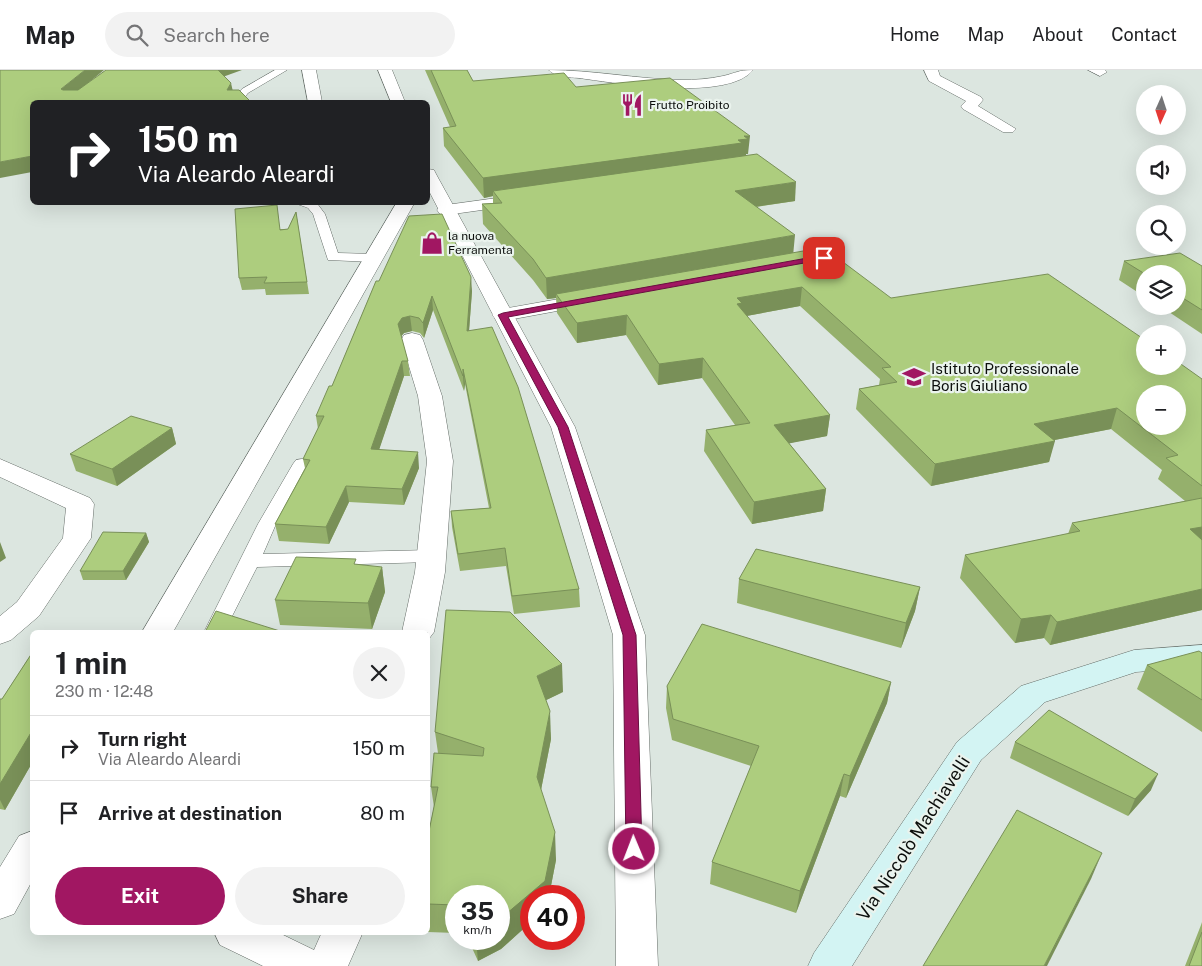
<!DOCTYPE html>
<html lang="en">
<head>
<meta charset="utf-8">
<style>
  :root { --surface:#fff; --page:#f2f2f2; --text:#202124; --muted:#757577; --line:#e0e0e0; --accent:#a11762 }
  body { margin:0; font-family:"Public Sans",sans-serif; background:var(--page); color:var(--text); height:100vh; display:flex; flex-direction:column; font-size:19px; white-space:nowrap }
  * { box-sizing:border-box; margin:0 }
  p { font-size:16px; color:var(--muted) }
  .icon { flex:none; width:28px; height:28px; fill:none; stroke:currentColor; stroke-width:2; stroke-linecap:round; stroke-linejoin:round }
  .map { position:relative; flex:1; overflow:hidden }
  .drawer { position:absolute; left:30px; top:560px; width:400px; height:305px; display:flex; flex-direction:column; background:var(--surface); border-radius:8px; box-shadow:0 5px 20px #0002 }
  .drawer>* { flex:none }
  .top-card { position:absolute; left:30px; top:30px; width:400px; height:105px; border-radius:8px; box-shadow:0 5px 20px #0002; background:#202124; color:#fff; overflow:hidden }
  .needle { width:32px; rotate:183deg }
  .fabs { position:absolute; left:1136px; top:15px; display:grid; gap:10px }
  .fabs a { display:grid; place-items:center; width:50px; height:50px; border-radius:50%; background:var(--surface); box-shadow:0 5px 20px #0002; font-size:25px }
  .speed { position:absolute; left:445px; top:815px; display:flex; gap:10px; font-size:25px; font-weight:700; text-align:center }
  .speed>* { display:grid; place-content:center; width:65px; height:65px; border-radius:50%; background:var(--surface); box-shadow:0 5px 20px #0002; line-height:1 }
  .speed small { font-size:12px; font-weight:400 }
  .speed .limit { border:8px solid #d22; background:#fff; color:#111 }
  .pin { position:absolute; display:grid; place-items:center; width:42px; height:42px; color:#fff; margin:-21px; border-radius:10px; box-shadow:0 2px 8px #0006 }
  .me { position:absolute; width:55px; margin:-28px; rotate:359deg; stroke-linejoin:round; filter:drop-shadow(0 0 4px #0008) }
  .turn { display:flex; align-items:center; gap:18px; height:105px; padding:0 25px; font-size:22px }
  .turn .icon { width:65px; height:65px; stroke-width:2.5 }
  .turn b { display:block; font-size:35px; line-height:42px }
  .round { display:grid; place-items:center; flex:none; width:52px; height:52px; border-radius:26px; background:var(--page) }
  .overview { display:flex; align-items:center; justify-content:space-between; height:85px; padding:0 25px }
  h1 { font-size:30px; font-weight:700; line-height:38px }
  .action { display:flex; gap:10px; margin-top:auto; padding:10px 25px }
  .action a { flex:1; height:58px; border-radius:30px; background:var(--accent); color:#fff; font-size:20px; font-weight:700; line-height:58px; text-align:center }
  .action a+a { background:var(--page); color:var(--text) }
  ul { padding:0; list-style:none }
  li { display:flex; align-items:center; gap:15px; height:65px; padding:0 25px; border-top:1px solid var(--line) }
  li div { flex:1 }
  li b { display:block; font-size:19px }
  li em { font-style:normal }
  header { display:flex; align-items:center; gap:30px; box-sizing:border-box; height:70px; padding:0 25px; background:var(--surface); border-bottom:1px solid var(--line) }
  header strong { font-size:24px }
  nav { display:flex; gap:28px; margin-inline-start:auto; font-size:18px }
  .search { width:350px; height:45px; background:var(--page); display:flex; align-items:center; gap:12px; box-sizing:border-box; padding:0 18px; border-radius:28px; color:var(--muted); font-size:19px }
  .map>svg:first-child { display:block }
</style>
</head>
<body>
<header>
<strong>Map</strong>
<div class="search"><svg class="icon" aria-label="search" viewBox="0 0 24 24"><circle cx="10" cy="10" r="6"/><path d="M15 15l6 6"/></svg>Search here</div>
<nav><a>Home</a><a>Map</a><a>About</a><a>Contact</a></nav>
</header>
<div class="map">
<svg width="1202" height="896" viewBox="0 0 1202 896">
  <rect width="100%" height="100%" fill="#dce6e0"/>
  <g fill="none" stroke-linecap="round" stroke-linejoin="round">
    <defs>
      <g id="service">
        <path d="M275,0H287L248,23L241,32H231L242,19Z"/>
        <path d="M292,132H316L325,144L338,183L374,184L381,188L374,192L328,190L313,144L308,138Z"/>
        <path d="M302,389L308,390L311,394L276,454L263,484L431,480L438,482L441,486L438,490L431,492L257,497L224,562H204L258,454L293,394L296,390Z"/>
      </g>
      <g id="minor">
        <path d="M302,0H316L322,32H308Z"/>
        <path d="M549,0C593,0 637,9 681,10C695,10 709,9 723,6C736,3 738,0 753,0C729,31 621,14 586,9C576,7 555,8 549,0Z"/>
        <path d="M924,0H938L940,6L981,27L983,30L978,36L1016,59L1013,62H1003L963,39L961,36L966,31L929,11Z"/>
        <path d="M1088,0H1105L1107,2L1100,6Z"/>
        <path d="M519,125L525,126L528,130L525,134L446,145L440,144L437,140L440,136L446,135Z"/>
        <path d="M397,132H415L173,562H142Z"/>
        <path d="M593,223L600,225L603,229L600,233L503,251L496,249L492,245L496,241L503,239Z"/>
        <path d="M412,263L420,265L423,270L442,326L453,391L445,502L434,562L428,570V562H402L415,502L427,391L418,326L401,270L404,265Z"/>
        <path d="M0,389L90,428L94,434L91,468L39,546L11,570L0,574V546L17,532L63,468L66,438L0,407Z"/>
        <path d="M32,761V811L14,844L0,849V797L19,766Z"/>
        <path d="M214,862H277L314,880L322,862H363L348,896H263L220,875Z"/>
      </g>
      <g id="tertiary">
        <path d="M378,0H392L405,32H391Z"/>
        <path d="M428,99L434,100L436,104L575,357L645,565L658,896H616L613,565L551,357L428,119Z"/>
      </g>
      <path id="secondary" d="M1202,575V597L1136,602L1045,632L981,690L852,896H808L814,883L957,672L1021,616L1134,580Z"/>
    </defs>
    <use href="#service" stroke="#656d68" stroke-width="1"/>
    <use href="#minor" stroke="#656d68" stroke-width="1"/>
    <use href="#tertiary" stroke="#656d68" stroke-width="1"/>
    <use href="#secondary" stroke="#656d68" stroke-width="1"/>
    <use href="#service" fill="#fff" fill-rule="evenodd"/>
    <use href="#minor" fill="#fff" fill-rule="evenodd"/>
    <use href="#tertiary" fill="#fff" fill-rule="evenodd"/>
    <use href="#secondary" fill="#d3f4f3" fill-rule="evenodd"/>
  </g>
  <g fill="#95b06c">
    <path d="M425,0H467L473,11L576,17L748,84H746V85L795,131L756,137L793,183L816,186L891,228L1202,309V540L1050,575L1044,568L1015,573L960,508L965,485L1068,464L1072,453L1185,431L1158,409L1162,400L1111,359L1054,370L1049,392L931,416L856,339L859,319L879,315L880,309L800,236L746,246L830,345L827,366L789,373L826,419L823,441L752,454L704,381L706,360L735,355L702,308L658,315L626,265L577,273L557,243L556,228L547,229L533,210L483,154L482,134L493,133V126L484,128L444,76L443,58L450,57Z"/>
    <path d="M296,142L309,224L266,225L265,219L242,220L239,208L280,159H288Z"/>
    <path d="M1124,191L1202,196V264L1160,236H1178V204H1145V227L1119,210Z"/>
    <path d="M376,211L472,221L469,260L579,519L580,537L514,544L506,496L460,501L452,457L451,441L489,438L465,314L464,321L433,240L424,268L420,263L412,261L404,263L401,266L408,291L410,306H404L379,379L419,398L404,435L349,432L329,474L279,471L275,454L305,398L303,389L318,359L316,346L332,316Z"/>
    <path d="M172,358L176,374L117,416L76,401L70,384Z"/>
    <path d="M146,463L149,472L126,510H83L80,501Z"/>
    <path d="M382,497L385,522L372,559L280,555L275,530Z"/>
    <path d="M739,509L920,517L915,541L901,578L737,533Z"/>
    <path d="M32,583V693L5,740L0,739V629H2Z"/>
    <path d="M1202,583V662L1137,619L1147,595Z"/>
    <path d="M891,612L887,633L846,728L840,726L796,843L710,814L712,792L751,696L672,670L666,638L667,616Z"/>
    <path d="M563,622L546,630L551,669L541,720L556,790L549,826H531V852L501,879L478,891L468,869H499L456,826V863L428,862V766L434,737L431,717L438,683L435,662Z"/>
    <path d="M1015,672L1151,720L1128,746L1010,688Z"/>
    <path d="M1202,852V896H1185L1201,855Z"/>
  </g>
  <g fill="#799058">
    <path d="M85,0H104L65,32L61,19Z"/>
    <path d="M215,0H242L217,9Z"/>
    <path d="M231,13L234,26L227,20Z"/>
    <path d="M744,66H750L748,84H746V88L493,121V126L484,128L483,108L738,70Z"/>
    <path d="M32,86V102L0,108V92Z"/>
    <path d="M796,112L795,131L734,140L735,121Z"/>
    <path d="M795,165L793,186L556,224V228L547,229L546,208Z"/>
    <path d="M471,207L472,221L468,275L467,261Z"/>
    <path d="M802,217L800,236L741,247L735,254L737,228Z"/>
    <path d="M432,226L433,240L424,268L423,253Z"/>
    <path d="M627,245L626,265L577,273V253Z"/>
    <path d="M410,246L412,261L404,263L399,269L398,254L402,248Z"/>
    <path d="M703,288L702,308L658,315L659,294Z"/>
    <path d="M402,291L404,306L374,395L371,379Z"/>
    <path d="M463,299L465,314L464,321L463,306Z"/>
    <path d="M1117,338L1111,359L1029,375L1034,354Z"/>
    <path d="M830,345L827,366L771,377L774,355Z"/>
    <path d="M172,358L176,374L117,416L112,399Z"/>
    <path d="M1055,371L1049,392L931,416L935,394Z"/>
    <path d="M418,382L419,398L404,435L402,419Z"/>
    <path d="M346,416L349,432L329,474L326,457Z"/>
    <path d="M826,419L823,441L752,454L754,432Z"/>
    <path d="M1202,457V477L1190,459Z"/>
    <path d="M146,463L149,472L126,510L123,501Z"/>
    <path d="M0,472L6,488L0,492Z"/>
    <path d="M382,497L385,522L372,559L368,533Z"/>
    <path d="M920,517L915,541L901,578L906,553Z"/>
    <path d="M1202,519V540L1050,575L1057,552Z"/>
    <path d="M1051,545L1044,568L1015,573L1021,549Z"/>
    <path d="M562,594L563,622L538,634L537,606Z"/>
    <path d="M891,612L887,633L846,728L850,706Z"/>
    <path d="M550,641L551,669L538,735L537,707Z"/>
    <path d="M32,661V693L5,740L0,730V714Z"/>
    <path d="M844,704L840,726L796,843L800,821Z"/>
    <path d="M1158,704L1151,720L1128,746L1135,729Z"/>
    <path d="M555,762L556,790L549,826H531V852L501,879L478,891L476,869H499V850Z"/>
    <path d="M1102,783L1091,809L1047,896H1044Z"/>
  </g>
  <g fill="#adcd7e" stroke="#799058" fill-rule="evenodd">
    <path d="M0,0H85L61,19L63,20H78L106,0H218L231,13L227,20H239L251,32H32V86L0,92Z"/>
    <path d="M431,0H467L473,11L564,3L576,17L670,8L750,66H744L748,69L738,70L742,73L483,108L443,58L456,56Z"/>
    <path d="M757,84L796,112L735,121L795,165L546,208L533,189L482,134L502,133L493,121Z"/>
    <path d="M277,135L280,160L288,159L296,142L307,212L264,213L267,207L239,208L235,139Z"/>
    <path d="M442,144L471,207L467,261L492,257L518,317L579,519L512,526L505,478L458,484L451,441L491,438L463,299V306L432,226L423,253L419,248L410,246L402,248L398,254L408,291H402L371,379L418,382L402,419L346,416L326,457L275,454L310,390L303,389L324,346H316L329,316H332L376,211H379L409,146Z"/>
    <path d="M809,180L816,186L831,183L891,228L1048,204L1145,270V296H1178V292L1202,309V416L1166,388L1178,385L1117,338L1034,354L1055,371L935,394L859,319L897,312L882,298L891,297L802,217L737,228L742,233L737,234L830,345L774,355L826,419L754,432L706,360L750,353L703,288L659,294L627,245L577,253L556,224ZM1145,324H1178V356H1145Z"/>
    <path d="M1180,183L1202,196V240L1178,225V204H1145L1124,191Z"/>
    <path d="M131,346L172,358L112,399L70,384Z"/>
    <path d="M1202,428V457L1190,459L1202,470V519L1057,552L1051,545L1021,549L965,485L1080,461L1072,453Z"/>
    <path d="M103,462L146,463L123,501H80Z"/>
    <path d="M756,479L920,517L906,553L739,509Z"/>
    <path d="M296,487L356,489L354,494L382,497L368,533L275,530Z"/>
    <path d="M446,540L510,542L562,594L537,606L550,641L537,707L555,762L545,811L499,850V826H456V835L428,834V766L438,717H431L434,683L483,686L484,678L435,662Z"/>
    <path d="M216,541L283,562H205Z"/>
    <path d="M702,554L891,612L850,706L844,704L800,821L712,792L759,676L673,649L667,616Z"/>
    <path d="M1199,581L1202,583V630L1147,595Z"/>
    <path d="M32,583V661L0,714V629H2Z"/>
    <path d="M1049,640L1158,704L1135,729L1015,672Z"/>
    <path d="M1017,740L1102,783L1044,896H923Z"/>
    <path d="M1202,862V896H1189Z"/>
  </g>
  <path fill="#a11762" stroke="#690f40" d="M824,185L826,186V189L508,247L568,357L636,565L642,779L640,784L634,786L629,784L626,779L623,565L558,357L498,245L503,243Z"/>
  <defs>
    <symbol id="restaurant-bare" viewBox="-9 -9 18 18"><path d="M-5-6h1v4h1v-4h1v4h1v-4h1v5L-1.5 .5V6h-2V.5L-5-1ZM5-6V6H3V1.5H1.5Q1.5-4 5-6Z" fill="#a11762" stroke="#eaf3ed" stroke-width="2.5" paint-order="stroke"/></symbol>
    <symbol id="shop-bare" viewBox="-9 -9 18 18"><path d="M-5-2.5h2.3a2.7 3.5 0 0 1 5.4 0H5L5.5 6h-11ZM-1.5-2.5h3a1.5 2.3 0 0 0-3 0Z" fill="#a11762" stroke="#eaf3ed" stroke-width="2.5" paint-order="stroke"/></symbol>
    <symbol id="school-bare" viewBox="-9 -9 18 18"><path d="M0-5L7-2L0 1L-7-2ZM-4 1L0 2.5L4 1V4Q0 6-4 4Z" fill="#a11762" stroke="#eaf3ed" stroke-width="2.5" paint-order="stroke"/></symbol>
  </defs>
  <g fill-rule="evenodd">
    <use href="#restaurant-bare" x="616" y="19" width="32" height="32"/>
    <use href="#shop-bare" x="416" y="157" width="32" height="32"/>
    <use href="#school-bare" x="898" y="291" width="32" height="32"/>
  </g>
  <g text-anchor="middle" dominant-baseline="central" stroke-width="4.5" stroke-linejoin="round" paint-order="stroke">
    <g font-size="12" fill="#0b0e0c" stroke="#eaf3ed" text-anchor="start">
      <text x="649" y="35">Frutto Proibito</text>
      <text x="448" y="166">la nuova<tspan x="448" dy="14">Ferramenta</tspan></text>
    </g>
    <g font-size="15" fill="#0b0e0c" stroke="#eaf3ed" text-anchor="start">
      <text x="931" y="298">Istituto Professionale<tspan x="931" dy="17">Boris Giuliano</tspan></text>
    </g>
    <g font-size="18" fill="#0b0e0c" stroke="#eaf3ed">
      <text transform="translate(913 768) rotate(-57)">Via Niccolò Machiavelli</text>
    </g>
  </g>
</svg>
<div class="fabs">
<a><svg class="needle" viewBox="-14 -14 28 28"><path d="M0-13l5 13h-10z" fill="#e53935"/><path d="M0 13l5-13h-10z" fill="#757577"/></svg></a>
<a><svg class="icon" aria-label="sound" viewBox="0 0 24 24"><path d="M4 9h4l5-4v14l-5-4H4zM17 9q2 3 0 6"/></svg></a>
<a><svg class="icon" aria-label="search" viewBox="0 0 24 24"><circle cx="10" cy="10" r="6"/><path d="M15 15l6 6"/></svg></a>
<a><svg class="icon" aria-label="layers" viewBox="0 0 24 24"><path d="M12 4l9 5-9 5-9-5zM3 14l9 5 9-5"/></svg></a>
<a>+</a>
<a>−</a>
</div>
<div class="speed"><div>35<small>km/h</small></div><div class="limit">40</div></div>
<div class="pin" style="left:824px;top:188px;background:#d93025"><svg class="icon" aria-label="arrive" viewBox="0 0 24 24"><path d="M6 21V4h12l-3 4 3 4H6"/></svg></div>
<svg class="me" style="left:634px;top:779px" viewBox="-20 -20 40 40"><circle r="17" fill="#a11762" stroke="#fff" stroke-width="3"/><path d="M0-11L8 9 0 5-8 9z" fill="#fff"/></svg>
<div class="top-card">
<div class="turn"><svg class="icon" aria-label="right" viewBox="0 0 24 24"><path d="M7 20v-9h11M14 6l5 5-5 5"/></svg><div><b>150 m</b>Via Aleardo Aleardi</div></div>
</div>
<section class="drawer">
<div class="overview"><div><h1>1 min</h1><p>230 m · 12:48</p></div><a class="round"><svg class="icon" aria-label="close" viewBox="0 0 24 24"><path d="M6 6l12 12M18 6L6 18"/></svg></a></div>
<ul>
<li><svg class="icon" aria-label="right" viewBox="0 0 24 24"><path d="M7 20v-9h11M14 6l5 5-5 5"/></svg><div><b>Turn right</b><p>Via Aleardo Aleardi</p></div><em>150 m</em></li>
<li><svg class="icon" aria-label="arrive" viewBox="0 0 24 24"><path d="M6 21V4h12l-3 4 3 4H6"/></svg><div><b>Arrive at destination</b></div><em>80 m</em></li>
</ul>
<div class="action"><a>Exit</a><a>Share</a></div>
</section>
</div>
</body>
</html>
